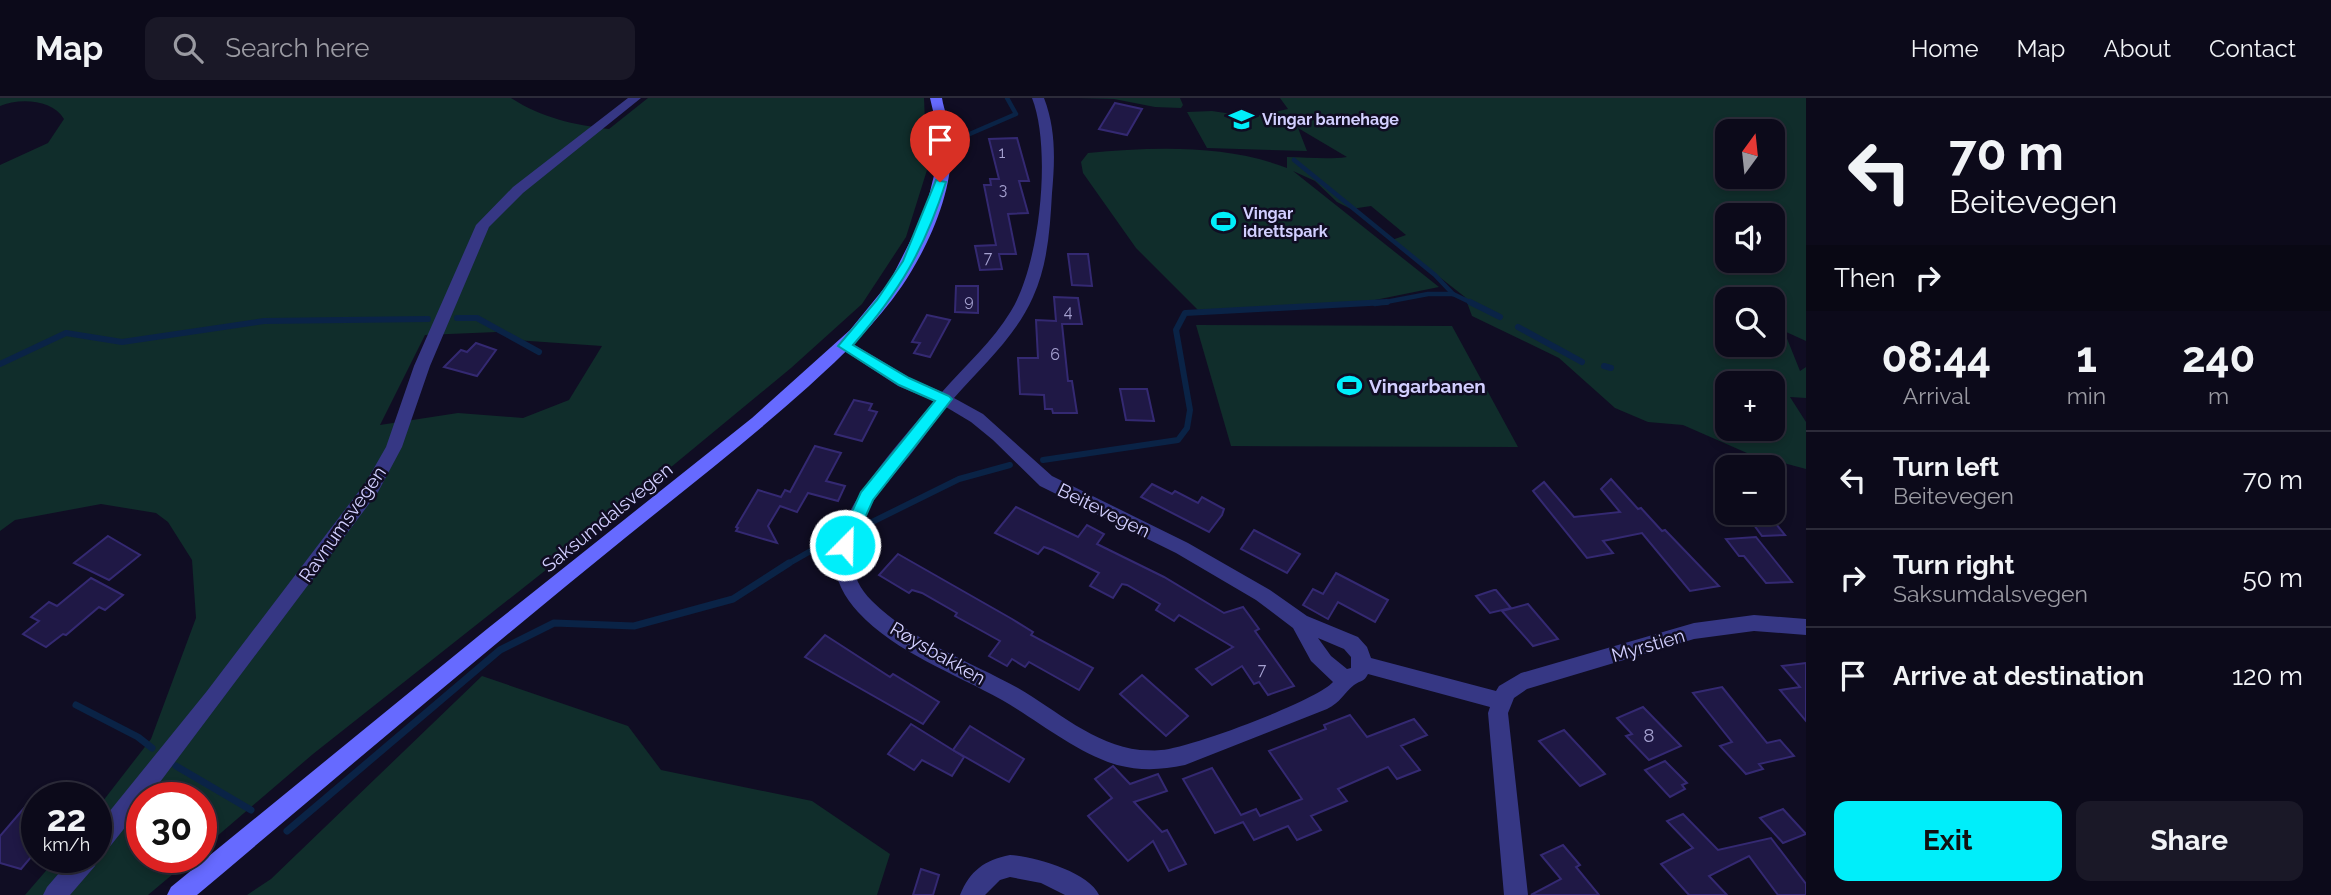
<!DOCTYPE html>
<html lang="en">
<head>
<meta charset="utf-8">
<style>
  :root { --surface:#0c0a1a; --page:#1a1827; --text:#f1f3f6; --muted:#9a9aa2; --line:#2c2b39; --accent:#00eefa }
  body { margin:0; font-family:Raleway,sans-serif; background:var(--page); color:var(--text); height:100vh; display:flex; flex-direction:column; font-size:26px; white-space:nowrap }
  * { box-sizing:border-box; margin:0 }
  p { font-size:23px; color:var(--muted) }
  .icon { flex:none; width:38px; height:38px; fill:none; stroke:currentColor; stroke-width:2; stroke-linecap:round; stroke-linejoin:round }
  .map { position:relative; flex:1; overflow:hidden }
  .panel { display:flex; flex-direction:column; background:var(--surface); width:525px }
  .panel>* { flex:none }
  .top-card { background:#0c0a1a; color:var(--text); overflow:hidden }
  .needle { width:46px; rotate:15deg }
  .tools { position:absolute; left:1715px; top:21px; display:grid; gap:14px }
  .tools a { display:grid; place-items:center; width:70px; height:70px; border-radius:14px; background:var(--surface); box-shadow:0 4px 10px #0003,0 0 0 2px var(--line); font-size:35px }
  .speed { position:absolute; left:21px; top:684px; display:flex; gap:14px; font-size:35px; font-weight:700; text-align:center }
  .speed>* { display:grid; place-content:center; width:91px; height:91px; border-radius:50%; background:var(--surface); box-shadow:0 4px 10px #0003,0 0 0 2px var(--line); line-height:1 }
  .speed small { font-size:18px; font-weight:400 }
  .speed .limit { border:10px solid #d22; background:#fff; color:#111 }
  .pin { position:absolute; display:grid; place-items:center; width:60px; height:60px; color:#fff; margin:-72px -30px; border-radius:50% 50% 50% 0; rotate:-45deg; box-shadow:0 0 7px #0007 }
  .pin .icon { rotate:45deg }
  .me { position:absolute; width:77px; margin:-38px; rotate:23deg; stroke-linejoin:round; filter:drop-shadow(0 0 5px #0008) }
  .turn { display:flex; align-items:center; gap:24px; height:147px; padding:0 28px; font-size:32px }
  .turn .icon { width:91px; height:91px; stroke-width:2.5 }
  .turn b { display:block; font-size:49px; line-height:60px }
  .then { display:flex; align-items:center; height:66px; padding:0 28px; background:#0003; gap:14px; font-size:26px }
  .eta { display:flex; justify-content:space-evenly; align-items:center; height:119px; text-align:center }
  .eta b { font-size:42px; font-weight:700; line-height:49px }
  .button { display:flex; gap:14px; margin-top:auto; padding:14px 28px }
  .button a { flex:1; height:80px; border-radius:14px; background:var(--accent); color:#111; font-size:28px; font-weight:700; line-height:80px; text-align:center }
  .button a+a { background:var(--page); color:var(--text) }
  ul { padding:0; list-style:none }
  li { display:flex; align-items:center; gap:21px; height:98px; padding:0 28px; border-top:2px solid var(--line) }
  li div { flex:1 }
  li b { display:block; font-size:26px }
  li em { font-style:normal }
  header { display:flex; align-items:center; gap:42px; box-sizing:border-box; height:98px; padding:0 35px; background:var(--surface); border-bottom:2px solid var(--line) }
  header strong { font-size:33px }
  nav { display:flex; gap:38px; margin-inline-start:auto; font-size:24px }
  .search { width:490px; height:63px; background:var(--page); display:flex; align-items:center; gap:18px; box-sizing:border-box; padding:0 24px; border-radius:14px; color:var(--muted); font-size:26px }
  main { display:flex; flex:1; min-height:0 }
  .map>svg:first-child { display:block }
</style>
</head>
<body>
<header>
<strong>Map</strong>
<div class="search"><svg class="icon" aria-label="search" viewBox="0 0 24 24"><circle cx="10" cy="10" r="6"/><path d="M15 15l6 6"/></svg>Search here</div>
<nav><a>Home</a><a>Map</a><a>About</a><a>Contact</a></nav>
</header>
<main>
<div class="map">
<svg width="1806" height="797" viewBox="0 0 1806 797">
  <rect width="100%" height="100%" fill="#100d23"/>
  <g fill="#102d2b" fill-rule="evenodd">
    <path d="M0,0H511C542,20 574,27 609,31L648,0H924L927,72L906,139L862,206L791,270L561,460L313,656L201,752V700H142V760H192L148,797H25L57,760H96V712L151,641L196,520L192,462L168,424L156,415L101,406L15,422L0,433V67L48,45L64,21C52,1 19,0 0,8ZM497,234L515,242L602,248L569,302L523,320L458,315L380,327L425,237Z"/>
    <path d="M1078,0H1180L1183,7L1181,10L1155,9L1114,1Z"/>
    <path d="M1280,0H1806V243L1784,233L1800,273L1806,269V300L1790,299L1806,324V371L1747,355L1683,327L1648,324L1615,310L1559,260L1472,218L1465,199L1392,142L1406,137L1371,108L1351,111L1337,104L1315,83L1293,73L1439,189L1370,203L1198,212L1136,150L1083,75L1081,64L1088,55C1153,49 1225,46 1287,70V59C1307,59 1326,62 1347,59L1298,30L1307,53L1207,50L1187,14L1212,13L1252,19L1288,11ZM1727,33H1773V79H1727ZM1727,117H1773V163H1727ZM1727,201H1773V247H1727ZM1727,285H1773V331H1727Z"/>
    <path d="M1196,227L1452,228L1518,349L1231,348Z"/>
    <path d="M482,578L628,628L661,672L812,703L890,756L877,797H247L271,781Z"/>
  </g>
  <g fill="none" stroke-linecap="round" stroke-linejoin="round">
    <g stroke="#0a2346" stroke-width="4.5">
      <path d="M965,38L1016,16L1007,0"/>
      <path d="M1294,62L1435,177L1453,196"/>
      <path d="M1375,206L1428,196H1453L1474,206"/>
    </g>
    <g stroke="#0a2346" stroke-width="6">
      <path d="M1470,204L1500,219"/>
      <path d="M457,220H477L539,254"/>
      <path d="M1518,229L1582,264"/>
      <path d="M0,266L66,235L122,244L264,223L428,221"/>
      <path d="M1604,268L1611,270"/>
      <path d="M1043,362L1178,342L1187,330L1190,312L1176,232L1185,215L1387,204"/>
      <path d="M868,426L959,381L1010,367"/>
      <path d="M786,467L830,442"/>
    </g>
    <g stroke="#0a2346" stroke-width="7">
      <path d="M76,607L138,639L152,650"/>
      <path d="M176,668L251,712"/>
      <path d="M287,733L500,552L554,525L634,528L733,501L789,465"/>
    </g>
  </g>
  <g fill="#1f1845" stroke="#342972" stroke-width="2">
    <path d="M1115,5L1142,11L1127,37L1099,31Z"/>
    <path d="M1017,40L1029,83H1019L1028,115L1008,116L1016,156H999L1002,171L980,172L975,148L996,147L984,87H991L990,81H999L989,41Z"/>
    <path d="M1068,156H1088L1092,188L1072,187Z"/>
    <path d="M956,188H978V215L955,214Z"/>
    <path d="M1054,199L1078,200L1082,226H1062L1068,283H1072L1077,315H1053L1052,311H1045L1044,297L1020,296L1018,260H1038L1036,222L1056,223Z"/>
    <path d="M927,217L950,222L930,259L914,255L920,245L912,244Z"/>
    <path d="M476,245L496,252L477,278L444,269L461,252L467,254Z"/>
    <path d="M1120,291H1147L1154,323L1126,322Z"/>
    <path d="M854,302L872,306L869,312L877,314L862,343L835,336Z"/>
    <path d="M815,348L841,355L826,383L845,388L838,403L808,395L797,414L780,408L768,428L777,445L736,433L738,430L736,429L758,392L781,399L785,392L790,394Z"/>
    <path d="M1611,381L1638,411L1641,410L1662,433L1665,432L1719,488L1690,493L1642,435L1603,443L1613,455L1587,460L1533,393L1544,384L1574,419L1620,414L1601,391Z"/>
    <path d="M1152,386L1172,396L1175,393L1198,405L1202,399L1224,411L1222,417L1209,434L1141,399Z"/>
    <path d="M1016,409L1078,439L1087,427L1104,436L1097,446L1164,479L1224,515L1243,509L1259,531L1255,533L1294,588L1268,597L1259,584L1254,586L1242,568L1212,587L1196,571L1233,549L1179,517L1174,523L1156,512L1160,506L1127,487L1122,486L1113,500L1090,488L1099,475L1053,452L1044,449L1038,456L995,435Z"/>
    <path d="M1746,416H1768L1785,437L1762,438Z"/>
    <path d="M1254,432L1300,456L1287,475L1241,451Z"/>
    <path d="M108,438L140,457L109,482L74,465Z"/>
    <path d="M1756,439L1792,484L1766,485L1744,458H1739L1726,441Z"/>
    <path d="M898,456L1012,521L1033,534L1031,537L1093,570L1079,592L1029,564L1025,569L1012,561L1007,568L989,558L1000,543L955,518L957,515L922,495L912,492L909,495L879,477Z"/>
    <path d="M1336,475L1388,502L1375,524L1338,504L1328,521L1303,507L1313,491L1323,496Z"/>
    <path d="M91,480L123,497L105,512L99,509L66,537L63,536L46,549L23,536L39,523L31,519L49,504L57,508Z"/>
    <path d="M1494,492H1496L1511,510L1490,515L1476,498Z"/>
    <path d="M1528,506L1558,541L1533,548L1502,513Z"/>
    <path d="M825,537L890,579L893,576L939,604L923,626L805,559Z"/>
    <path d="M1806,565V623L1780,592L1800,589L1782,568Z"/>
    <path d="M1142,577L1188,618L1166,638L1120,596Z"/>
    <path d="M1722,589L1767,645L1780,642L1794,658L1759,666L1763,671L1746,676L1720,648L1732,644L1693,595Z"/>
    <path d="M1643,609L1681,648L1649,662L1626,638L1632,636L1617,620Z"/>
    <path d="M1350,617L1367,639L1414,621L1427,637L1401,648L1420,672L1397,681L1388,669L1338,691L1347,703L1311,718L1321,732L1297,742L1288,728L1254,742L1243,724L1215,735L1183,681L1212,670L1241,717L1256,711L1260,718L1302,701L1269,653L1326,631L1324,627Z"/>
    <path d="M911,626L964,659L952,678L922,662L914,672L888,656Z"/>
    <path d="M970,628L1024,661L1009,684L953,652Z"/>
    <path d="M1564,632L1605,676L1580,688L1539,643Z"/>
    <path d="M1665,663L1687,685L1682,687L1685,691L1670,699L1645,672Z"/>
    <path d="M1113,668L1130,686L1158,676L1167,693L1134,704L1162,734L1167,732L1186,766L1169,773L1153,743L1128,763L1088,718L1112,700L1095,681Z"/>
    <path d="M37,695V752L21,771L0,765V738Z"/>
    <path d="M1783,711L1806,736L1783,745L1760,720Z"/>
    <path d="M1683,716L1718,752L1771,740L1806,786V797H1778L1749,758L1709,778L1727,797H1689L1661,766L1693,750L1667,723Z"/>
    <path d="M1563,747L1580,767L1576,769L1599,797H1531L1561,781L1541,757Z"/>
    <path d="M921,771L939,777L933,797H913Z"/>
  </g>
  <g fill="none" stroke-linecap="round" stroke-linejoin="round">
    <g fill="#363784" fill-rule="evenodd">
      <path d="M628,0H641L523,95L489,129L430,268L402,349L378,394L148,700H142V708L104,756L98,758L95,768L70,797H43L47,789L72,760H96V730L207,593L366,384L386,349L414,268L476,127L513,89Z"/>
      <path d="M1032,0H1044C1056,31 1055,62 1052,95C1050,130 1048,166 1033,199C1016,238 982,268 954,300L983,316L1052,378L1188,445L1270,492L1307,518L1358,539L1367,549L1371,560L1496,593L1499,588L1521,575L1694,525L1754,517L1806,521V537L1754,533L1694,541L1527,591L1514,600L1508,615L1528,797H1504L1488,615L1490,609L1368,576C1364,584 1361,582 1354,587C1344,595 1340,605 1327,611L1185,667C1161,672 1141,673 1117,667C1075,654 1040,624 1002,602C954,575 896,555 858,514C845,500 835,482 834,462C833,415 904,340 934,303L898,288L837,248L840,244H850L910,280L942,294C965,268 993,243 1011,213C1040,166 1052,51 1032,0ZM946,309L971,324L993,342L1040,388L1176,455L1256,502L1293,530L1311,563L1333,584C1316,603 1190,650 1161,652C1155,653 1147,652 1140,652C1094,647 1056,612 1018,590C969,563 912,543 872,503C860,491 853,478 853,461C852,418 890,383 914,352C925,338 935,323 946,309ZM1318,540L1344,551L1351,559V570L1347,571L1331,558Z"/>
      <path d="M1010,757C1033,758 1089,774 1099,797H1065L1041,785L1010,779L1000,782L985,797H960C970,773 984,762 1010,757Z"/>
    </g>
    <path fill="#666aff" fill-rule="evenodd" d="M930,0H942C944,13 950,25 951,39C955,90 930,146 902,188C876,226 843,257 809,288C750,341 687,390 625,440C481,557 339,677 197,797H167L171,789L487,531L752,320L850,232L890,183L925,114L939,57L938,34Z"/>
  </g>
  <path fill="#00eefa" stroke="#009ba2" stroke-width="2" d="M936,82L946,84C924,152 900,193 853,247L909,280L949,298L952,301L873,402L851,451H839L837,447L861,394L935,303L899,287L838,248L877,202L903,163Z"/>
  <defs>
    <symbol id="school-bare" viewBox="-9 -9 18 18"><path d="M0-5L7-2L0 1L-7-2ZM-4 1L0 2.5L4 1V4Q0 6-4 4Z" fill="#00eefa" stroke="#100d23" stroke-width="2.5" paint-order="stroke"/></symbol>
    <symbol id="stadium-bare" viewBox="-9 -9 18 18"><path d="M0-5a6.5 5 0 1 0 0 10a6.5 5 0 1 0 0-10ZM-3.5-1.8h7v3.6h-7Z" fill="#00eefa" stroke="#100d23" stroke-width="2.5" paint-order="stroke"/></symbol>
  </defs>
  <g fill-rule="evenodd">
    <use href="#school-bare" x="1224" y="4" width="35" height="35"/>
    <use href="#stadium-bare" x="1206" y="106" width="35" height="35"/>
    <use href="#stadium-bare" x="1332" y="270" width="35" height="35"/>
  </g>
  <g text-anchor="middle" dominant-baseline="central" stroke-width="5" stroke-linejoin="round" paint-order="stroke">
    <g font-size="16" font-weight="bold" fill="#d2cfff" stroke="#100d23" text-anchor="start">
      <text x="1262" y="21">Vingar barnehage</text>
      <text x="1243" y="115">Vingar<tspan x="1243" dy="18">idrettspark</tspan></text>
    </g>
    <g font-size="16" fill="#a5a1d0">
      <text x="1002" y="54">1</text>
      <text x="1003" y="91">3</text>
      <text x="988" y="159">7</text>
      <text x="969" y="202">9</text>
      <text x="1068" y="213">4</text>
      <text x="1055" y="256">6</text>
      <text x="1262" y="571">7</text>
    </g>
    <g font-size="19" font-weight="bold" fill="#d2cfff" stroke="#100d23" text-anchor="start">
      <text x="1369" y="288">Vingarbanen</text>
    </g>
    <g font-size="19" fill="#d2cfff" stroke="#100d23">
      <text transform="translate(1104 412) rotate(26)">Beitevegen</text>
      <text transform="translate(607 419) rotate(-39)">Saksumdalsvegen</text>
      <text transform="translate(342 426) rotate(-55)">Ravnumsvegen</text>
      <text transform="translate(1648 547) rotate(-16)">Myrstien</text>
      <text transform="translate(938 555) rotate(30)">Røysbakken</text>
    </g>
    <g font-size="19" fill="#a5a1d0">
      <text x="1649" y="637">8</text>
    </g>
  </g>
</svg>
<div class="tools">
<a><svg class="needle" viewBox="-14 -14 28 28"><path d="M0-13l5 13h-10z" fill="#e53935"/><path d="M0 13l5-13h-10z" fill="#9a9aa2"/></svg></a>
<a><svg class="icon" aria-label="sound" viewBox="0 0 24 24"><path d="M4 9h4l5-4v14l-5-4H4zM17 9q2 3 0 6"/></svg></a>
<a><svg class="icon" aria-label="search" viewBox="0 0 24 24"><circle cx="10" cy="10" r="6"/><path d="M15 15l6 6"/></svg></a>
<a>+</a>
<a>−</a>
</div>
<div class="speed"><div>22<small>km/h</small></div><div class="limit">30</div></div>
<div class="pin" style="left:940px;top:84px;background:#d93025"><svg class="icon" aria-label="arrive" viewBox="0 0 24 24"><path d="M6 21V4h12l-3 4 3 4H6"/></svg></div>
<svg class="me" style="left:845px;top:447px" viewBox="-20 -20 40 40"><circle r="17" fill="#00eefa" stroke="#fff" stroke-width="3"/><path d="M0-11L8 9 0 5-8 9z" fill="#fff"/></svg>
</div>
<section class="panel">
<div class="top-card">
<div class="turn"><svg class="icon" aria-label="left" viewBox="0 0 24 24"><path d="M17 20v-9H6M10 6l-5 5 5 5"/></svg><div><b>70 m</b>Beitevegen</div></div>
<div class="then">Then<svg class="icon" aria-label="right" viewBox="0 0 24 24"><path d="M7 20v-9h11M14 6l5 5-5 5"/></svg></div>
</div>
<div class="eta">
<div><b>08:44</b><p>Arrival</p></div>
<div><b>1</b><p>min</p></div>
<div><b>240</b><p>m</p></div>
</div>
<ul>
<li><svg class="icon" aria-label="left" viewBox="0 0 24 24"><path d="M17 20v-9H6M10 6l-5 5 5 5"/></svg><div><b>Turn left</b><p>Beitevegen</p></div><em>70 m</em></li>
<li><svg class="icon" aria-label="right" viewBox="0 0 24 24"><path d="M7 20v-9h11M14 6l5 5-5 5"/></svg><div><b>Turn right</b><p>Saksumdalsvegen</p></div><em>50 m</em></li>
<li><svg class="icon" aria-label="arrive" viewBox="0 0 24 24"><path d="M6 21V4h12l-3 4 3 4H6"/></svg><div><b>Arrive at destination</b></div><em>120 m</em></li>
</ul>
<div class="button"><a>Exit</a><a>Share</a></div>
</section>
</main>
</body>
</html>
